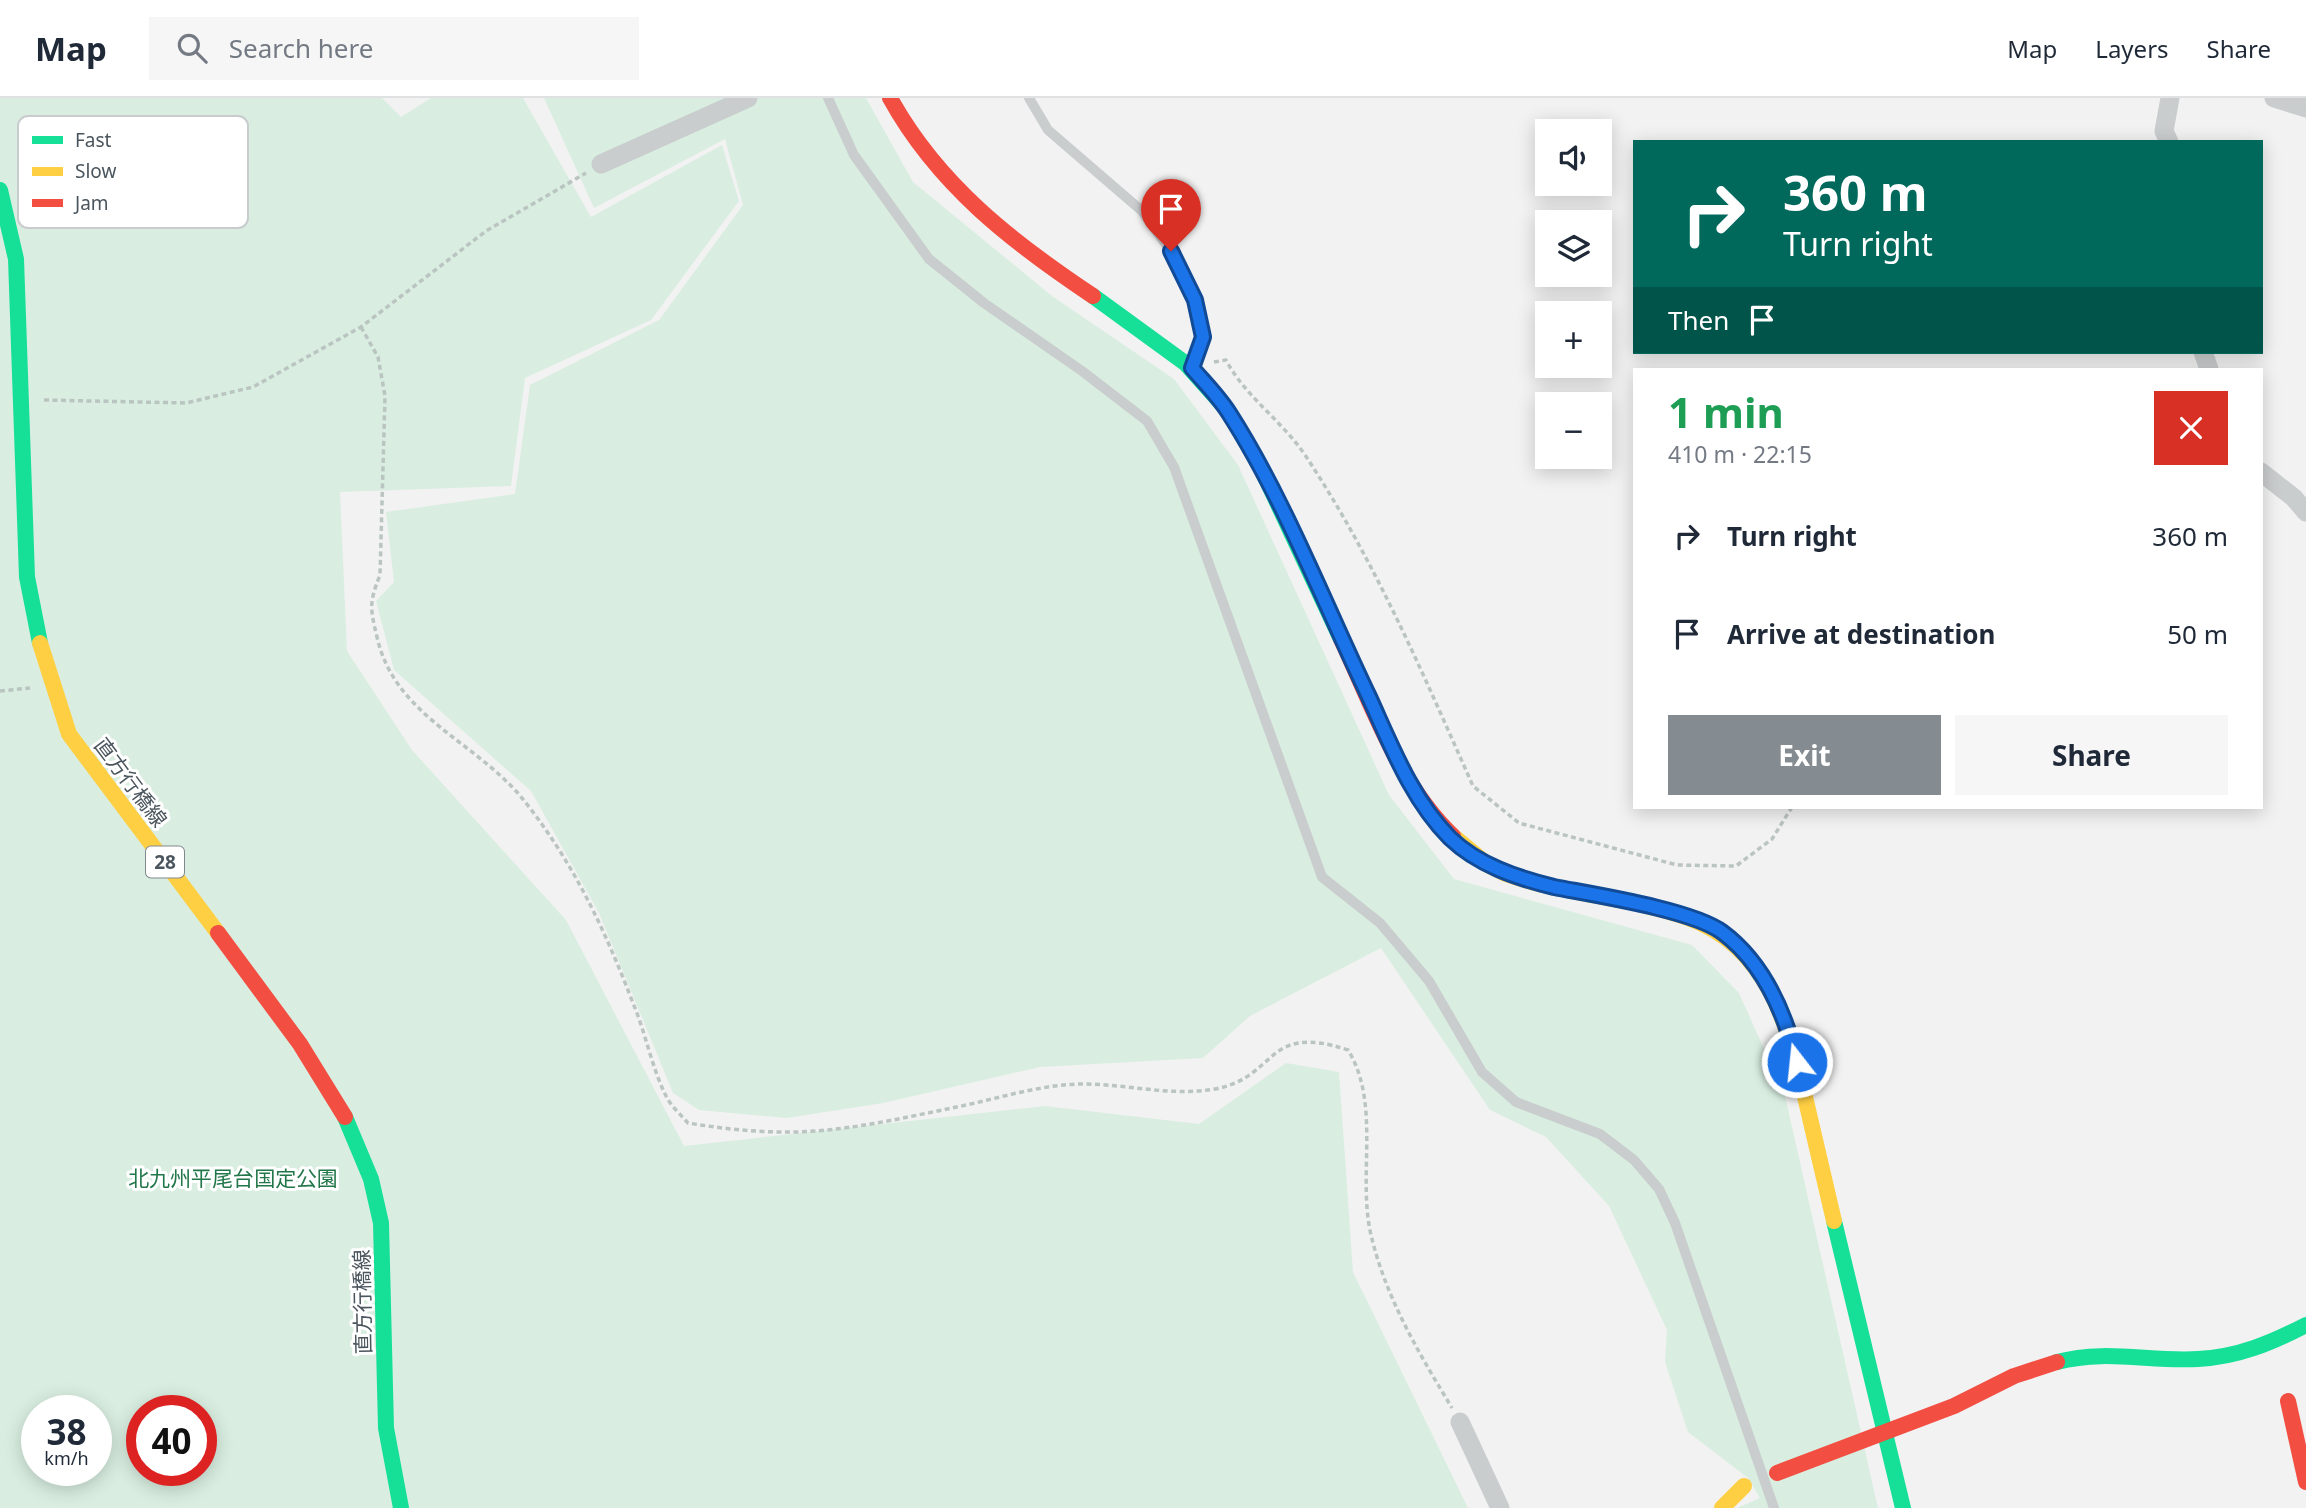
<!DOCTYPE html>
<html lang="en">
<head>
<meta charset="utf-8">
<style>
  :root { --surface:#fff; --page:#f6f6f7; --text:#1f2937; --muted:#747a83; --line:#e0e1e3; --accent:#858c91 }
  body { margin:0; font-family:"Noto Sans","Noto Sans JP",sans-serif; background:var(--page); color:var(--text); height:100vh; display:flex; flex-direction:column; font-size:26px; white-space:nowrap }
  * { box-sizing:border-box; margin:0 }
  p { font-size:23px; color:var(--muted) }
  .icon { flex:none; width:38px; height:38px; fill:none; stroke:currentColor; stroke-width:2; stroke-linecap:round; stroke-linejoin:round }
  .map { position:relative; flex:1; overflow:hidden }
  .drawer { position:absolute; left:1633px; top:270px; width:630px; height:441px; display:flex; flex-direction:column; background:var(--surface); border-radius:0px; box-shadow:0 4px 18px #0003 }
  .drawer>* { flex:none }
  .top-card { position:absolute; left:1633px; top:42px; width:630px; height:214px; border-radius:0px; box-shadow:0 4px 18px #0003; background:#00695c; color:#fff; overflow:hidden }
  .fabs { position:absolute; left:1535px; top:21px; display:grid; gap:14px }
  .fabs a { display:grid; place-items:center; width:77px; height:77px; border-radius:0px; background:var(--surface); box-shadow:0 4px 18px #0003; font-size:35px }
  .speed { position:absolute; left:21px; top:1297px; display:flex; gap:14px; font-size:35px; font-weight:700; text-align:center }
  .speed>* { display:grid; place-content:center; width:91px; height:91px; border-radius:50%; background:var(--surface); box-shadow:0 4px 18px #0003; line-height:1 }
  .speed small { font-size:18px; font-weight:400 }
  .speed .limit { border:10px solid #d22; background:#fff; color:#111 }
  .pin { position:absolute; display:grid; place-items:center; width:60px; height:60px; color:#fff; margin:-72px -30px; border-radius:50% 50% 50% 0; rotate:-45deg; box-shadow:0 0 7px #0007 }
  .pin .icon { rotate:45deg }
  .me { position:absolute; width:77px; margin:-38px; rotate:344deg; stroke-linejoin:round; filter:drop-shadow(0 0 5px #0008) }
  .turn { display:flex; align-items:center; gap:24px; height:147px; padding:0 35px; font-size:32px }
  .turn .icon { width:91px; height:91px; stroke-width:2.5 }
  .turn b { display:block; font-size:49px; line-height:60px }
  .then { display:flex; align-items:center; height:66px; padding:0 35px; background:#0003; gap:14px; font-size:26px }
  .round { display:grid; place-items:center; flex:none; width:74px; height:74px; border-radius:0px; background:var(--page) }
  .headline { display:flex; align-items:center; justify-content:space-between; height:119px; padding:0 35px }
  h1 { font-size:42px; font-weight:700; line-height:52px; color:#1e9e55 }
  .button { display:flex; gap:14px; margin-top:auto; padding:14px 35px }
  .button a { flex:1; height:80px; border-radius:0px; background:var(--accent); color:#fff; font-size:28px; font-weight:700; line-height:80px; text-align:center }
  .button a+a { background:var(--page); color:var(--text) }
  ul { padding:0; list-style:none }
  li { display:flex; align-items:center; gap:21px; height:98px; padding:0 35px }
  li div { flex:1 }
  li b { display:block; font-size:26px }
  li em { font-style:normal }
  header { display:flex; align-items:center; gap:42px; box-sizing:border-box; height:98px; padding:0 35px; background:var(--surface); border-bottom:2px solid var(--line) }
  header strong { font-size:33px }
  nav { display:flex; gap:38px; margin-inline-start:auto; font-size:24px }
  .search { width:490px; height:63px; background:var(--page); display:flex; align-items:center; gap:18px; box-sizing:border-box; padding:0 24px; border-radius:0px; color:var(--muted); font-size:26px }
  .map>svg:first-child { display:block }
</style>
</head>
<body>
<header>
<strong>Map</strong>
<div class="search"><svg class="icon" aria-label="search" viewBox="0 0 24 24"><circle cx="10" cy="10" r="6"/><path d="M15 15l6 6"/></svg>Search here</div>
<nav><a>Map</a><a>Layers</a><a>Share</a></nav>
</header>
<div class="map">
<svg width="2306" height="1410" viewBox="0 0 2306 1410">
  <rect width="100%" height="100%" fill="#f2f2f2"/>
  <g fill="#d9eee1" fill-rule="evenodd">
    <path d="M0,0H382L401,19L431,0H523L591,119L722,47L739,103L651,222L525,280L511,388L340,394L347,553L412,652L566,822L684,1048L1045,1008L1199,1026L1286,965L1339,974L1353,1174L1468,1410H0ZM37,1312H96V1372H37ZM142,1312H201V1372H142Z"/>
    <path d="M544,0H866L913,84L1052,198L1174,281L1238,367L1389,697L1454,781L1692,847L1739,895L1785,998L1878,1410H1737L1760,1400L1748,1380L1688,1334L1665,1264L1667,1232L1609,1108L1546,1039L1490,1012L1381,850L1250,918L1203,960L1040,969L883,1005L787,1020L699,1012L673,995L599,815L531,693L394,572L376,503L394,484L386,414L515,396L530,287L659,222L743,107L725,41L594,110Z"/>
  </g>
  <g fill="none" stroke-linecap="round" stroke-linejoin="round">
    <g stroke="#bac4c1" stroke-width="3.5" stroke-dasharray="5 3.5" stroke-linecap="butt">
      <path d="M361,229L378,259L385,298L380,477C369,505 370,510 377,539C395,620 479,644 526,705C574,766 605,832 633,905C646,936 652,971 667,1000C672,1009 681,1017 688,1025C719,1030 751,1034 783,1034C838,1035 898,1021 952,1010C993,1002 1034,988 1077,986C1124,985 1168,999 1215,991C1279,979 1264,924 1348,952C1382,1007 1356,1081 1372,1141C1387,1202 1420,1257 1452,1310"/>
      <path d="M1214,264L1226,262C1246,300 1284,324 1307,360C1375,463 1423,576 1473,688L1519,725L1677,767L1736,768L1772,741L1792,709"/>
      <path d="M44,302L186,305L253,289L361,229L486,133L586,75"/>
      <path d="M0,593L30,590"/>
    </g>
    <g stroke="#cacdce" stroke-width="10">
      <path d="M828,0L854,57L929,161L984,205L1082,273L1147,323L1174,369L1322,779L1380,825L1429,883L1482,974L1516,1004L1600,1036L1634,1062L1659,1091L1675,1125L1774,1410"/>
      <path d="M1029,0L1048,32L1142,113L1171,153L1195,202L1203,239L1192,269"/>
    </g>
    <g stroke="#cacdce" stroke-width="19">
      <path d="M2274,0L2306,10"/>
      <path d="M2169,44L2164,33L2170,0"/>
      <path d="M601,66L748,0"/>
      <path d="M2203,254L2209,271"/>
      <path d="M2261,374L2294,400L2306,414"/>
      <path d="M1460,1324L1500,1410"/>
    </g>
    <g stroke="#16e098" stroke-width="16">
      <path d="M0,92L16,161L27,479L40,545"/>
      <path d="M1093,198L1185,265L1228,313L1261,370L1341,541"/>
      <path d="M345,1019L371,1081L381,1125L386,1330L401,1410"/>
      <path d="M1834,1123L1903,1410"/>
      <path d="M2057,1264C2106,1251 2150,1264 2198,1261C2238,1259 2271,1245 2306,1227"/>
    </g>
    <g stroke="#ffcf43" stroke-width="16">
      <path d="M40,545L69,636L218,835"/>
      <path d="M1453,738L1488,767L1506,776C1565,797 1629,799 1688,820C1768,848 1788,928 1806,1003C1815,1043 1825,1083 1834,1123"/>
      <path d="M1722,1410L1744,1388"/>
    </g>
    <g stroke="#f24e42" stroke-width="16">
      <path d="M890,0C938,87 1012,144 1093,198"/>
      <path d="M1341,541C1372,607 1399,687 1453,738"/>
      <path d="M218,835L300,946L345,1019"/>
      <path d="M2288,1303L2306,1384"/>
      <path d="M1777,1375L1954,1308L2014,1278L2057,1264"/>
    </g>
  </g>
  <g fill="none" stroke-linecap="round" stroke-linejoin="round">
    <defs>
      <path id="route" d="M1171,153L1195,202L1203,239L1192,270C1204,284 1219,299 1229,315C1283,399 1325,507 1369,599C1391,647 1412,702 1450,740C1478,767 1517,780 1554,789C1595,797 1692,812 1722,834C1764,865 1785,915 1797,964"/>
    </defs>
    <use href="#route" stroke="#114b97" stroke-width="18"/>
    <use href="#route" stroke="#1a73e8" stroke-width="12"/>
  </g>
  <g text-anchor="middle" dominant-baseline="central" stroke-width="6" stroke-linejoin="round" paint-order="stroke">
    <rect fill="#fff" stroke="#81888e" stroke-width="2" x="146" y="748.5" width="38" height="31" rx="5"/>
    <g font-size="19" font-weight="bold" fill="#4b555d">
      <text x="165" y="764">28</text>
    </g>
    <g font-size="21" fill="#4b555d" stroke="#fff">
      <text transform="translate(131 684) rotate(53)">直方行橋線</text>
      <text transform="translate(362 1204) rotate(-91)">直方行橋線</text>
    </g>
    <g font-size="21" fill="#22774a" stroke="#fff">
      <text x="233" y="1080">北九州平尾台国定公園</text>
    </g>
  </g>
  <rect x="18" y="18" width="230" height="112" rx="10" fill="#fff" stroke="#c9ccce" stroke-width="2"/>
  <rect x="32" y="38" width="31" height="8" fill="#16e098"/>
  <rect x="32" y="69" width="31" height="9" fill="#ffcf43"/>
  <rect x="32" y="101" width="31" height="8" fill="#f24e42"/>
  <g font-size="19" fill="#4b555d">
    <text x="75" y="49">Fast</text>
    <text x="75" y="80">Slow</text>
    <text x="75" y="112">Jam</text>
  </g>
</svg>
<div class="fabs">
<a><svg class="icon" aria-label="sound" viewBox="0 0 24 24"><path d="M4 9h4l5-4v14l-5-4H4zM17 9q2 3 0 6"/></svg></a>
<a><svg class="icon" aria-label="layers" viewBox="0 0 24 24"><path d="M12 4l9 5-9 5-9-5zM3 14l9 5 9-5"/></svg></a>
<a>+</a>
<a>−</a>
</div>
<div class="speed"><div>38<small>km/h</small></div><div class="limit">40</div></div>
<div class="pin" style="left:1171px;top:153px;background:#d93025"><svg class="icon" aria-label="arrive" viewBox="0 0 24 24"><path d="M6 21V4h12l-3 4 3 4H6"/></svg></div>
<svg class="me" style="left:1797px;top:964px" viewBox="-20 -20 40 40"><circle r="17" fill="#1a73e8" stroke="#fff" stroke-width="3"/><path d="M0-11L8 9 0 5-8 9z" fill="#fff"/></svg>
<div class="top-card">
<div class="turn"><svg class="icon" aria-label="right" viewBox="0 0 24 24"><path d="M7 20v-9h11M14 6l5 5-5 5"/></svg><div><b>360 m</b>Turn right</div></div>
<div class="then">Then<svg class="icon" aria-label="arrive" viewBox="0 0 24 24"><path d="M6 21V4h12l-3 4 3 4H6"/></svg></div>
</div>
<section class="drawer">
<div class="headline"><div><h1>1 min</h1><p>410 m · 22:15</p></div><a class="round" style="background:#d93025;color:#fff"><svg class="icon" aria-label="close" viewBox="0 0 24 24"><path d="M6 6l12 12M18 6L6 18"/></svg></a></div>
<ul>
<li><svg class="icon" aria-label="right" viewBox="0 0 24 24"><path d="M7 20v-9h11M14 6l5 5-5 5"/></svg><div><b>Turn right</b></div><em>360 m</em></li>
<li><svg class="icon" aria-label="arrive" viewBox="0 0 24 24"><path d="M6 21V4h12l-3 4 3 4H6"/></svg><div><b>Arrive at destination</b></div><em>50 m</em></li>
</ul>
<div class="button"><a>Exit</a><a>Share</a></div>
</section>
</div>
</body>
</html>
